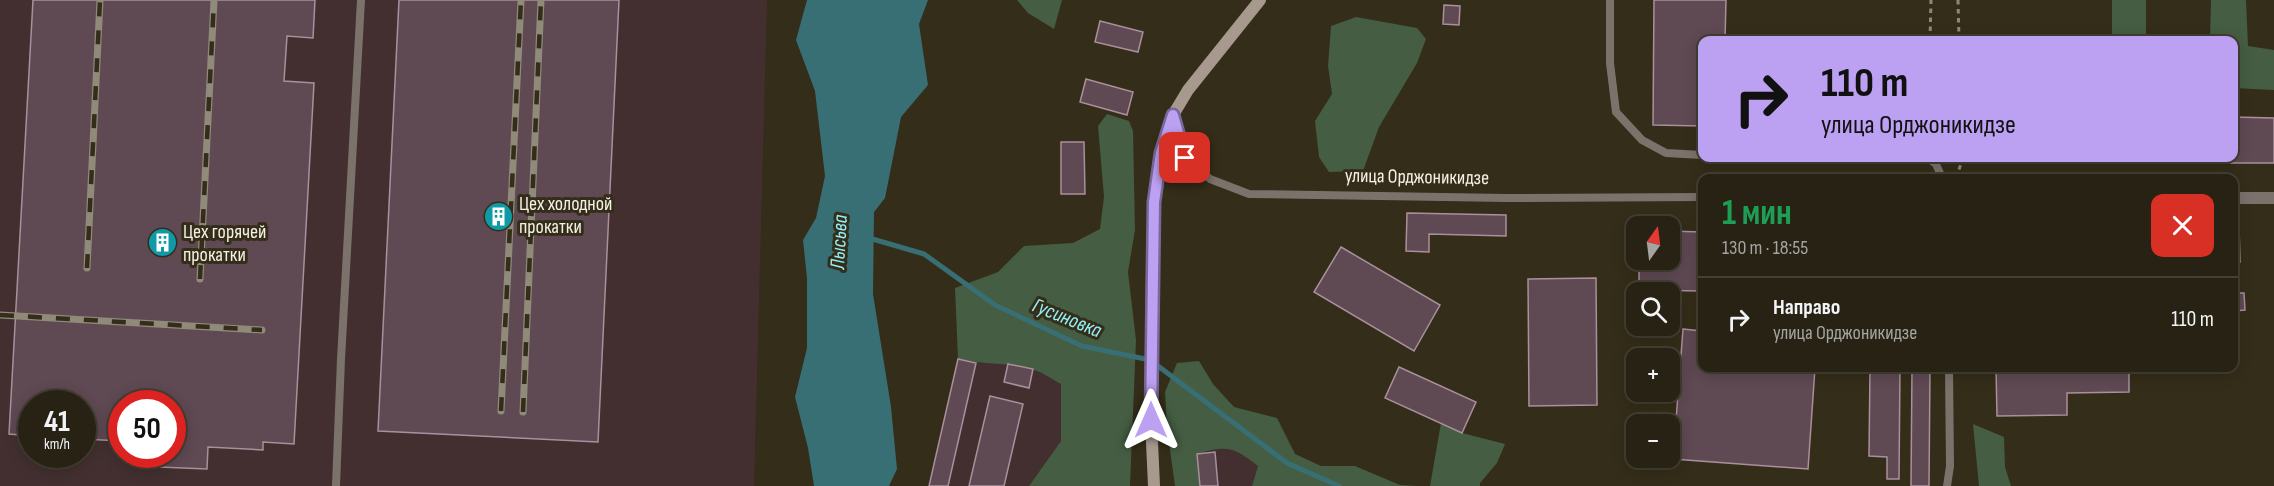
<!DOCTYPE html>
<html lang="ru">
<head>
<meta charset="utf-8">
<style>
  :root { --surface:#272213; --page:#2f2a1c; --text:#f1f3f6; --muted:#a4a4a0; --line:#433f33 }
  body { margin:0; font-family:"Sofia Sans Condensed",sans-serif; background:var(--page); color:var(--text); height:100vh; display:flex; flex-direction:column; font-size:22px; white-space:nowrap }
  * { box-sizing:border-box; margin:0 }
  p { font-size:20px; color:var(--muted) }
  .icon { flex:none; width:33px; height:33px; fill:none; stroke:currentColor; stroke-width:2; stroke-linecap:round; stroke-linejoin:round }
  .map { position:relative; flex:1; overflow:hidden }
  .drawer { position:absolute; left:1698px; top:174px; width:540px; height:198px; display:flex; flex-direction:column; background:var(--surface); border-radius:12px; box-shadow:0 3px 15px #0003,0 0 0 2px var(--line) }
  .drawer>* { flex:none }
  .hud { position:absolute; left:1698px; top:36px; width:540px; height:126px; border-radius:12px; box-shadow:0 3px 15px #0003,0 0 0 2px var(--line); background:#bca0f2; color:#111; overflow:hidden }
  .needle { width:39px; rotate:14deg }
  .controls { position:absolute; left:1626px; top:216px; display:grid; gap:12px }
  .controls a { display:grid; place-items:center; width:54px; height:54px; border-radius:12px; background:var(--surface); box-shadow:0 3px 15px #0003,0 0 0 2px var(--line); font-size:30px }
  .speed { position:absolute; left:18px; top:390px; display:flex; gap:12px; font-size:30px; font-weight:700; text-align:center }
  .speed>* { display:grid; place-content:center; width:78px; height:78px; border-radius:50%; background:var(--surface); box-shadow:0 3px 15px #0003,0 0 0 2px var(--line); line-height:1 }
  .speed small { font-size:15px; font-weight:400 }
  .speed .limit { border:9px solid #d22; background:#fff; color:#111 }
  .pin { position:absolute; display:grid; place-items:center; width:51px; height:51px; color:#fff; margin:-26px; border-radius:12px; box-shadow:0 3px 9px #0006 }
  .me { position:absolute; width:66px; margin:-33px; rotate:0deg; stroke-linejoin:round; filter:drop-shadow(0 0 4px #0008) }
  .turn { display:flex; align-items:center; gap:21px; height:126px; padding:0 24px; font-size:27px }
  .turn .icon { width:78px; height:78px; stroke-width:2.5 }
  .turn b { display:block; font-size:42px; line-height:51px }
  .round { display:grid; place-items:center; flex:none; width:63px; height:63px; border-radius:12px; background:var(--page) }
  .headline { display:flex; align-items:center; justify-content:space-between; height:102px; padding:0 24px }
  h1 { font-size:36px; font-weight:700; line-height:45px; color:#1e9e55 }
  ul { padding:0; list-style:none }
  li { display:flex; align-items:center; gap:18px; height:84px; padding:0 24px; border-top:2px solid var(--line) }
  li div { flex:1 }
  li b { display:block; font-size:22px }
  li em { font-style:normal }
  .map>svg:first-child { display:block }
</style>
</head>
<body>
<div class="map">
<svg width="2274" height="486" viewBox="0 0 2274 486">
  <rect width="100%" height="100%" fill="#342d19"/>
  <g fill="#432f30" fill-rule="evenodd">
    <path d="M0,0H767L754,486H0ZM32,404H82V454H32ZM122,404H172V454H122Z"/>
    <path d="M958,359L976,363L1008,364L1033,369L1061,384V441L1029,486H929Z"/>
    <path d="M1221,448L1238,451L1258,466L1252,486H1200L1197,454Z"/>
  </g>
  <g fill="#455d43">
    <path d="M1017,0H1062L1054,29L1028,13Z"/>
    <path d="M2112,0H2146V39L2120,40L2112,36Z"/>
    <path d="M2211,0H2246L2248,46L2274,50V90L2234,88V40H2210Z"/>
    <path d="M1356,17L1417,28L1426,39L1417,63L1379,127L1363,171L1329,172L1319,157L1315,121L1332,94L1328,66L1331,26Z"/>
    <path d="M1107,114L1129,121L1133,131L1135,230L1128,272L1136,340L1130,486H1029L1061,441V384C1051,379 1041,371 1030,369C1007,362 982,365 958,359L955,288L998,272L1024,246L1073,243L1100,229L1104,197L1098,126Z"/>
    <path d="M1199,361L1213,384L1234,407L1277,418L1295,454L1321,466H1355L1400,485L1417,486H1252L1258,466C1233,447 1228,445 1197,454L1200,486H1175L1167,428L1165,392L1177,363Z"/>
    <path d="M1441,423L1462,433L1505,444L1497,463L1480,483V486H1430Z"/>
    <path d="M1973,424L2004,437L2005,467L2011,486H1979Z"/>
  </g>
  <path fill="#386f74" d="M807,0H928L919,24L928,85L901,117L885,198L874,212L873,294L891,407L897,469L889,486H814L808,448L795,397L807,348V278L803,240L816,218L825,176L815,91L796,40Z"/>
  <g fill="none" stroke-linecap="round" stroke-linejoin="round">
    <path stroke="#386f74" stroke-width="5" d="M869,238L924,254L995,305L1082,346L1150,360L1287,463L1339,486"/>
  </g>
  <g fill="#5f4953" stroke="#a9909c" stroke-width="1.5">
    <path d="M33,0H315L313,38L287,36L284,81L314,83L294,444L263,442V450L208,447L207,469L159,467L160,454H172V404H122V441L82,439V404H32V436L9,434Z"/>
    <path d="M399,0H619L598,442L378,431Z"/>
    <path d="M1654,0H1726L1725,40H1702V126L1653,125Z"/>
    <path d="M1444,5L1460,6L1459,25L1443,24Z"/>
    <path d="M1100,21L1143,32L1138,52L1095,42Z"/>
    <path d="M1086,79L1133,92L1127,115L1080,102Z"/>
    <path d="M2234,117L2274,118V163H2231L2232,158H2234Z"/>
    <path d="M1061,142H1084L1085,194H1061Z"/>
    <path d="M1407,213L1506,215V236L1429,234V252L1406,251Z"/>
    <path d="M2234,225H2239L2240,262H2234Z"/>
    <path d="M1628,231H1636V260H1670V231L1702,232V291L1639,290V266H1628Z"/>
    <path d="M1341,247L1440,305L1414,351L1314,292Z"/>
    <path d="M1596,278L1597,405L1529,406L1528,279Z"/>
    <path d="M2234,293H2244L2245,310L2234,311Z"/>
    <path d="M1683,329L1702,331V368H1815L1808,469L1673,459Z"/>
    <path d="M958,359L976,363L948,486H929Z"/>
    <path d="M1008,364L1033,369L1029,388L1004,382Z"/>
    <path d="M1399,367L1476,402L1462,433L1385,398Z"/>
    <path d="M1870,368H1900L1899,479H1887V457L1869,456Z"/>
    <path d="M1912,368H1930L1929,486H1911Z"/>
    <path d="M1996,368H2129V392L2067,393V415L1997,416Z"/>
    <path d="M990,396L1023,404L1004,486H969Z"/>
    <path d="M1215,452L1218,486H1200L1197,454Z"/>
  </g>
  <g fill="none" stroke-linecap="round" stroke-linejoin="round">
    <g stroke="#8f8979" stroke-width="3" stroke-dasharray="4.5 4.5" stroke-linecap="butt">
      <path d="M1958,0L1959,40"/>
      <path d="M1930,40L1931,0"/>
      <path d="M1956,178L1963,158"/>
    </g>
    <g stroke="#7c726c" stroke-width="8">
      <path d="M1610,0V63L1616,112L1642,140L1666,153L1702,155"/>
      <path d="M1173,116L1185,158L1210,179L1249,194L1506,198L1702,197"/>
      <path d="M1928,158L1936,164L1942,178"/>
      <path d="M336,486L341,359L361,0"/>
      <path d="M1947,486L1950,466L1949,368"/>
    </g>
    <path stroke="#7c726c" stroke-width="12" d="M2234,198H2274"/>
    <path stroke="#a8998f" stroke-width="12" d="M1154,486L1151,420L1152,258L1154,202L1161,153L1173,115L1188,90L1260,0"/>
    <defs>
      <g id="rail">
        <path d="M87,268L100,0"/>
        <path d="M200,279L214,0"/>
        <path d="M0,315L262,330"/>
        <path d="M501,411L521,0"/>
        <path d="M523,412L541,0"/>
      </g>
    </defs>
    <use href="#rail" stroke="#908a7a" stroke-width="7"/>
    <use href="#rail" stroke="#342d19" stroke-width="4.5" stroke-dasharray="14" stroke-linecap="butt"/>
  </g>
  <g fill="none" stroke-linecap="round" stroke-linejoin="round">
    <defs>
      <path id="route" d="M1151,420L1154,202L1161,153L1173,115L1185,158"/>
    </defs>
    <use href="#route" stroke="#7a689d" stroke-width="15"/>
    <use href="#route" stroke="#bca0f2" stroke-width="10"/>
  </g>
  <defs>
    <symbol id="building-disc" viewBox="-11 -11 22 22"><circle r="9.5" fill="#0f9aa8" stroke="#342d19"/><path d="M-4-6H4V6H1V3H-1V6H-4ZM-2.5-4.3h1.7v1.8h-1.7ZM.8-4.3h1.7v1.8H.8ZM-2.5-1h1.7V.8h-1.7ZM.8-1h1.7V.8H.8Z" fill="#fff"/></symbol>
  </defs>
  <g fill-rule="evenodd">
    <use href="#building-disc" x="482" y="200" width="33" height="33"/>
    <use href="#building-disc" x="146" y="226" width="33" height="33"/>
  </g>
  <g text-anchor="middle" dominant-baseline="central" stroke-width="6" stroke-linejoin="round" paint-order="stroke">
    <g font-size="20" fill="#f4f0e4" stroke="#342d19">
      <text transform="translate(1417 177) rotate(1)">улица Орджоникидзе</text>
    </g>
    <g font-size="20" fill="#f4f0e4" stroke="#342d19" text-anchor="start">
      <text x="519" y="204">Цех холодной<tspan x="519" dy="23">прокатки</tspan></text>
      <text x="183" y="232">Цех горячей<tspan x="183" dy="23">прокатки</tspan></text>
    </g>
    <g font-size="21" font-style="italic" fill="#93eff8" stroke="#342d19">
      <text transform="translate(839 242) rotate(-87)">Лысьва</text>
      <text transform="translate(1067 318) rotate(22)">Гусиновка</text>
    </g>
  </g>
</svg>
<div class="controls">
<a><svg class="needle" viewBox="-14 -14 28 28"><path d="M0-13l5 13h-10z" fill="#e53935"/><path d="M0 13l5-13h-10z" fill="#a4a4a0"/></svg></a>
<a><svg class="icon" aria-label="search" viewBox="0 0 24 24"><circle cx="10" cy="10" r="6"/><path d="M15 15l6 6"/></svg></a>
<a>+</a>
<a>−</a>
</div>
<div class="speed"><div>41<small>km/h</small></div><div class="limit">50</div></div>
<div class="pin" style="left:1185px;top:158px;background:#d93025"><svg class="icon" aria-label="arrive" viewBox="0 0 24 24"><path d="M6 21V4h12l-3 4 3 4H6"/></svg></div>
<svg class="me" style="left:1151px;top:420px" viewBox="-20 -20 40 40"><path d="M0-17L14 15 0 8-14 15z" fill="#bca0f2" stroke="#fff" stroke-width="4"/></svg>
<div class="hud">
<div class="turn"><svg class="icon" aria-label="right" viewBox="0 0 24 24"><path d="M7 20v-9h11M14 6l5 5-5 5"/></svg><div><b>110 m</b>улица Орджоникидзе</div></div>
</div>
<section class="drawer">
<div class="headline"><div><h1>1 мин</h1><p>130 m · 18:55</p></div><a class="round" style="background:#d93025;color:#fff"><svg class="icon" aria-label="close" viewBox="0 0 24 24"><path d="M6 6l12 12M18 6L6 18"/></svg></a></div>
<ul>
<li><svg class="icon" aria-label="right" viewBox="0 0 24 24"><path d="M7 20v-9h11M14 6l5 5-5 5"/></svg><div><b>Направо</b><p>улица Орджоникидзе</p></div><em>110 m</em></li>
</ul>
</section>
</div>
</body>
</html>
